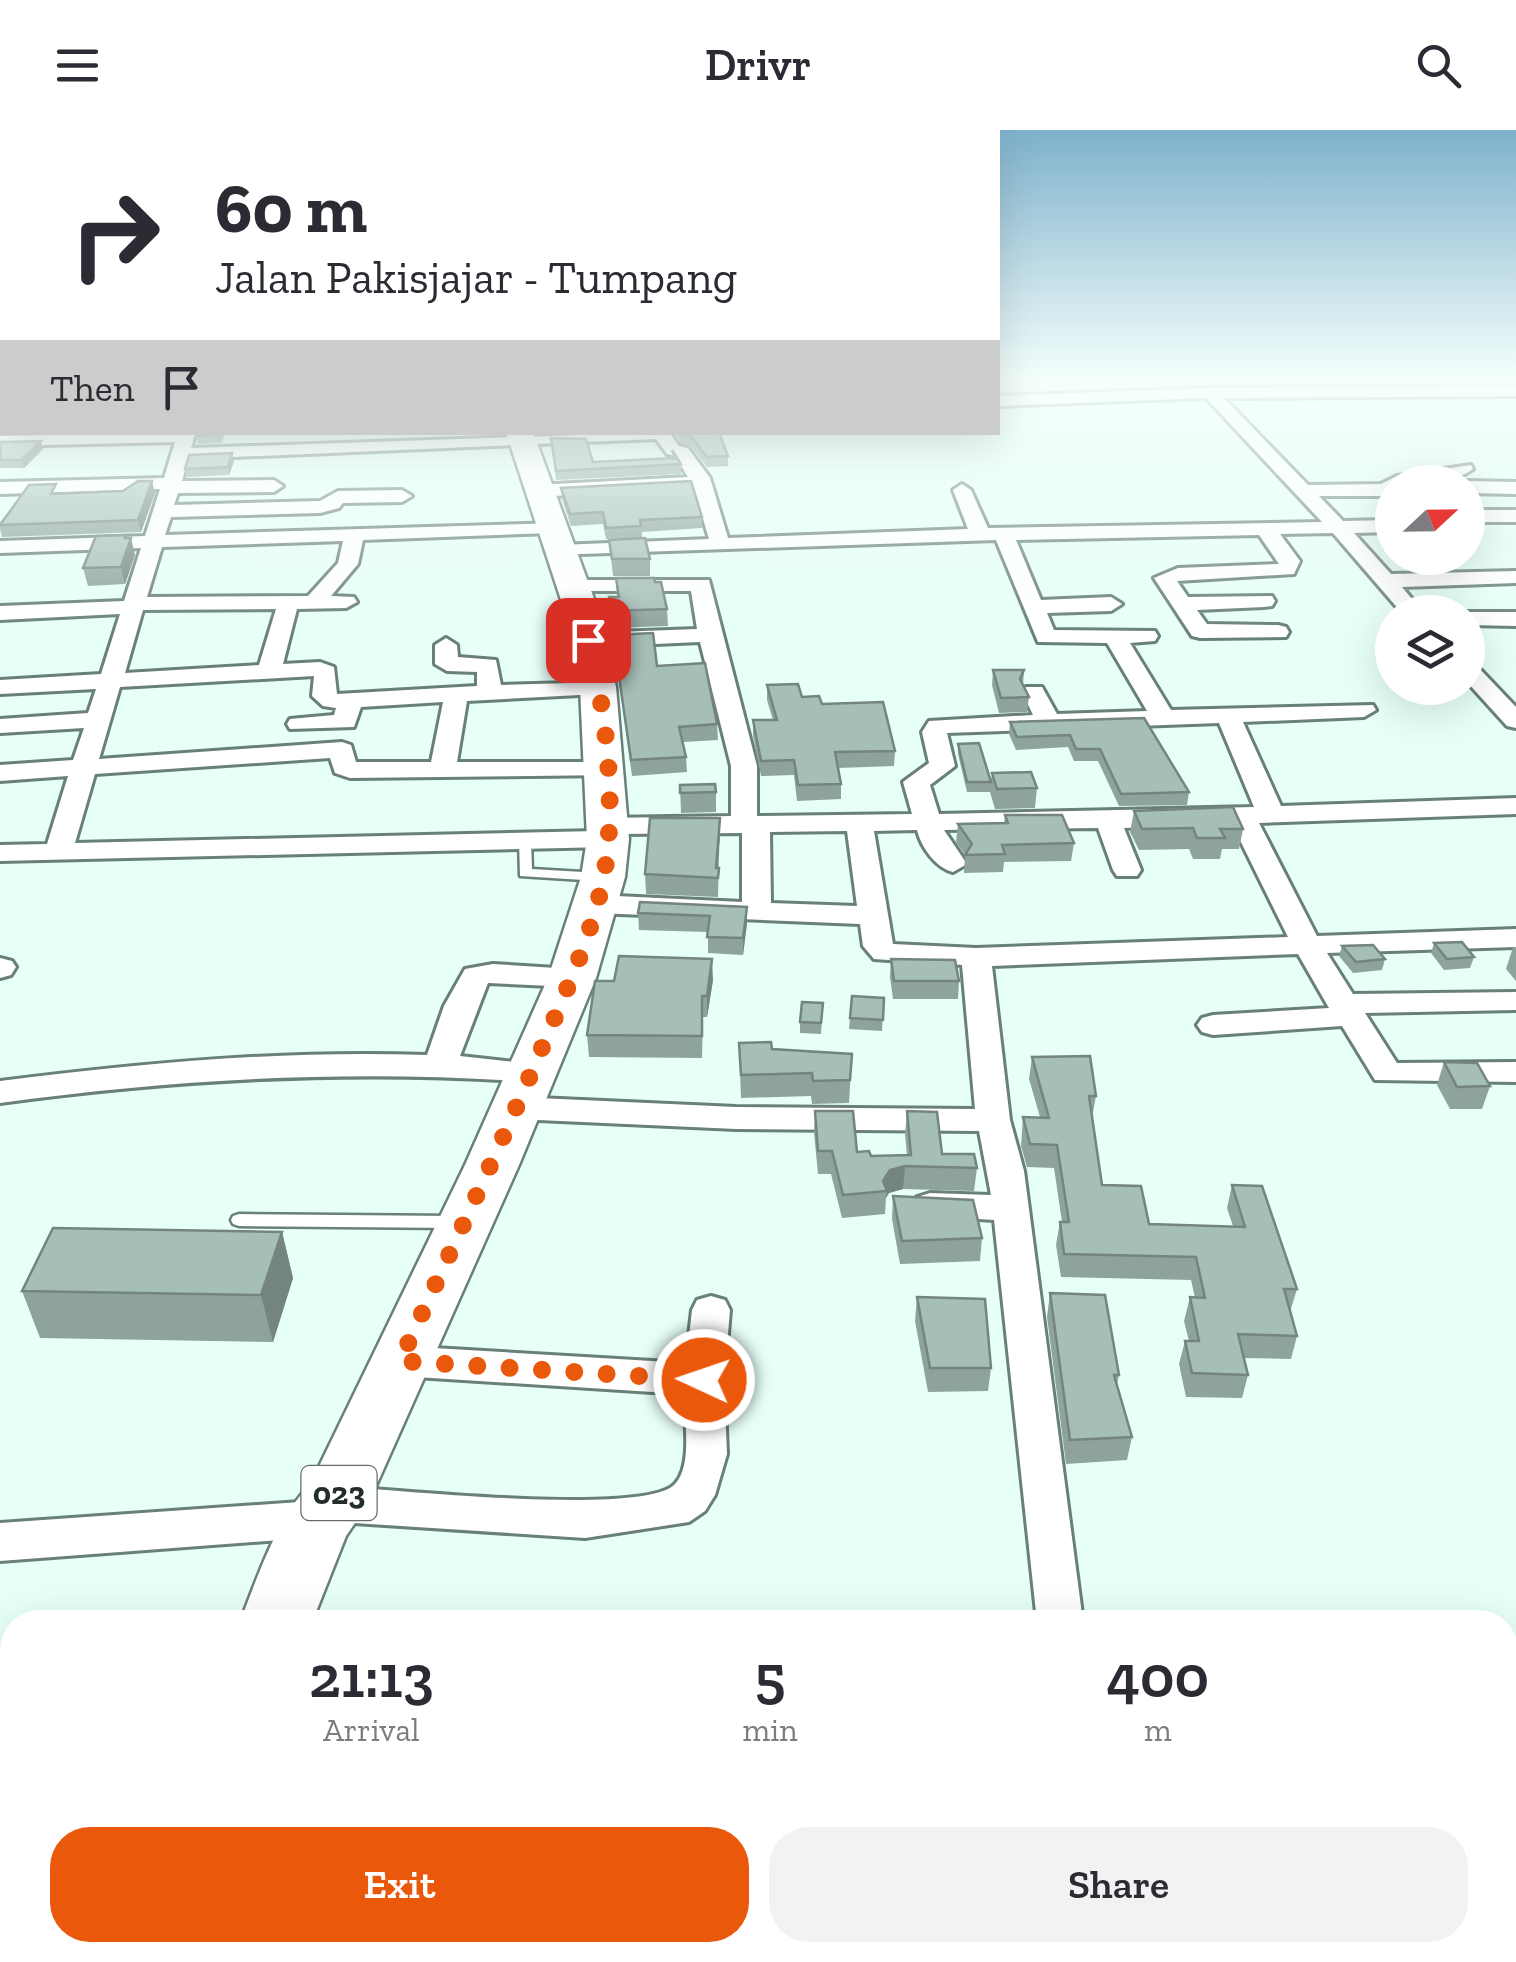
<!DOCTYPE html>
<html lang="en">
<head>
<meta charset="utf-8">
<style>
  :root { --surface:#fff; --page:#f2f2f3; --text:#2b2b33; --muted:#7c7c81; --accent:#ea580c }
  body { margin:0; font-family:"Zilla Slab",serif; background:var(--page); color:var(--text); height:100vh; display:flex; flex-direction:column; font-size:38px; white-space:nowrap }
  * { box-sizing:border-box; margin:0 }
  p { font-size:32px; color:var(--muted) }
  .icon { flex:none; width:55px; height:55px; fill:none; stroke:currentColor; stroke-width:2; stroke-linecap:round; stroke-linejoin:round }
  .map { position:relative; flex:1; overflow:hidden }
  .drawer { position:absolute; left:0px; top:1480px; width:1518px; height:352px; display:flex; flex-direction:column; background:var(--surface); border-radius:40px 40px 0 0; box-shadow:0 10px 40px #0002 }
  .drawer>* { flex:none }
  .banner { position:absolute; left:0px; top:0px; width:1000px; height:305px; box-shadow:0 10px 40px #0002; background:#fff; color:var(--text); overflow:hidden }
  .needle { width:65px; rotate:68deg }
  .fabs { position:absolute; left:1375px; top:335px; display:grid; gap:20px }
  .fabs a { display:grid; place-items:center; width:110px; height:110px; border-radius:50%; background:var(--surface); box-shadow:0 10px 40px #0002; font-size:50px }
  .pin { position:absolute; display:grid; place-items:center; width:85px; height:85px; color:#fff; margin:-42px; border-radius:20px; box-shadow:0 5px 15px #0006 }
  .me { position:absolute; width:110px; margin:-55px; rotate:273deg; stroke-linejoin:round; filter:drop-shadow(0 0 8px #0008) }
  .turn { display:flex; align-items:center; gap:35px; height:210px; padding:0 50px; font-size:45px }
  .turn .icon { width:130px; height:130px; stroke-width:2.5 }
  .turn b { display:block; font-size:70px; line-height:85px }
  .then { display:flex; align-items:center; height:95px; padding:0 50px; background:#0003; gap:20px; font-size:38px }
  .eta { display:flex; justify-content:space-evenly; align-items:center; height:170px; text-align:center }
  .eta b { font-size:60px; font-weight:600; line-height:70px }
  .primary-button { display:flex; gap:20px; margin-top:auto; padding:20px 50px }
  .primary-button a { flex:1; height:115px; border-radius:40px; background:var(--accent); color:#fff; font-size:40px; font-weight:600; line-height:115px; text-align:center }
  .primary-button a+a { background:var(--page); color:var(--text) }
  header { display:flex; justify-content:space-between; align-items:center; height:130px; padding:0 50px; background:var(--surface); font-size:45px; font-weight:600 }
  .map>svg:first-child { display:block }
</style>
</head>
<body>
<header><svg class="icon" aria-label="menu" viewBox="0 0 24 24"><path d="M4 6h16M4 12h16M4 18h16"/></svg>Drivr<svg class="icon" aria-label="search" viewBox="0 0 24 24"><circle cx="10" cy="10" r="6"/><path d="M15 15l6 6"/></svg></header>
<div class="map">
<svg width="1516" height="1832" viewBox="0 0 1516 1832">
  <rect width="100%" height="100%" fill="#e6fff8"/>
  <g fill="none" stroke-linecap="round" stroke-linejoin="round">
    <defs>
      <g id="lane">
        <path d="M525,706L531,710L532,739L599,743L606,747L599,751L520,746L519,710Z"/>
        <path d="M239,1084L454,1086L460,1088L462,1092L460,1096L454,1098L239,1096L233,1094L231,1090L233,1086Z"/>
      </g>
      <g id="street">
        <rect x="0" y="249" width="2" height="5"/>
        <path d="M1516,256V266L1224,268L1308,355L1381,354L1397,346L1471,335L1473,339C1454,354 1417,352 1392,352V363L1385,366H1319L1343,391L1392,390V402L1354,403L1391,444L1516,441V453L1402,457L1423,482H1401L1333,403L1280,404L1300,431L1294,444L1177,451L1188,467L1272,466L1275,471L1272,476L1264,477L1197,480L1207,494L1278,495L1286,497L1289,502L1286,507L1200,508L1192,506L1154,448L1178,438L1279,434L1259,405L1016,410L1041,470L1111,467L1122,474L1111,481L1047,483L1054,500L1155,501L1158,506L1155,511L1130,513L1171,580L1373,575L1376,580L1364,587L1243,592L1281,676L1516,668V684L1259,693L1317,806L1516,799V817L1327,823L1353,864L1516,862V880L1365,883L1397,933L1516,932V952L1375,950L1342,896L1213,905L1202,902L1197,895L1202,888L1213,885L1329,878L1298,824L992,836L1010,990L1024,1041L1083,1492H1037L994,1090L917,1085L912,1076L917,1067L930,1063L991,1065L979,1001L736,999L516,989L504,986L499,978L504,970L516,967L736,977L975,979L962,835L874,829L863,816L860,794L596,783L586,780L581,774L586,768L596,765L742,772V703L618,704L622,709L618,715L608,717L0,731V715L47,714L68,646L0,651V635L73,630L84,598L0,603V589L88,583L96,559L0,564V550L101,544L120,484L0,490V476L124,471L141,418L0,423V411L145,406L160,359L0,364V352L164,348L175,312L0,316V306L196,302L191,318L669,302L679,316L688,318L710,348L728,408L968,399L953,360L962,354L971,360L988,398L1322,392L1206,268L998,276V266L1210,258ZM656,309L667,324L675,326L688,347L536,355L527,361L536,367L694,358L709,409L559,415L549,421L552,425L996,410L1038,512L1107,513L1147,581L1057,584L1042,557H1026L1022,562L1033,585L929,591L922,602L929,633L903,652L912,684L757,686V636L709,450H573L562,456L565,461H691L697,499L588,503L577,510L588,517L700,512L731,636V686L607,688L597,690L593,696L597,701L75,713L95,644L330,628L335,643L350,648L615,645L619,640L615,635L606,632H457L467,571L598,564L610,557L606,552L501,555L496,530L458,527L457,515L446,508L435,515V534L447,541L477,542V556L337,564L334,537L320,532L283,534L297,479L346,478L357,472L354,467L331,466L358,434L363,410L551,403L558,401V393L165,405L171,387L320,383L339,378L343,373L402,372L412,366L402,360L338,361L320,371L174,375L178,363L274,362L283,356L274,350L182,351L188,329ZM343,411L338,433L308,466L147,467L162,417ZM276,479L259,535L125,543L143,480ZM314,546L312,566L323,576L336,578L334,585L290,589L287,594L290,599L354,597L361,577L443,572L431,632H356L351,615L342,612L99,629L120,557ZM1219,593L1254,677L939,684L930,655L955,636L947,603ZM1232,694L1288,807L976,818L893,814L874,701L917,700C921,717 936,738 953,742L967,734L944,700L1098,698L1113,740L1117,746H1137L1141,740L1124,698ZM847,701L857,776L771,773L770,702Z"/>
        <path d="M1468,351L1516,352V364L1468,363V352H1463Z"/>
        <rect x="1468" y="380" width="48" height="12"/>
        <path d="M1468,482H1516V496L1468,495Z"/>
        <path d="M1468,533L1476,535L1516,577V598L1507,596L1468,553Z"/>
        <path d="M0,828L12,831L16,837L11,845L0,848Z"/>
        <path d="M493,834L572,839L583,841L587,848L583,855L572,857L488,853L460,926L543,935L548,942L543,949L531,952C352,939 177,949 0,973V951C142,933 284,920 427,925L444,876L465,839Z"/>
        <path d="M711,1166L725,1170L730,1180L724,1250L727,1324L715,1365L705,1381L689,1392L585,1408L339,1392L335,1402L319,1407L0,1431V1393L314,1371L319,1361L334,1356C388,1359 645,1387 675,1354C693,1335 684,1288 684,1264L400,1246L386,1242L380,1231L386,1220L400,1216L686,1233L692,1180L697,1170Z"/>
        <path d="M1505,1669L1516,1673V1728L1505,1724Z"/>
        <path d="M771,1820H938L933,1832H772Z"/>
        <path d="M1071,1820H1125L1126,1832H1072Z"/>
      </g>
      <g id="primary">
        <path d="M506,302H533L600,485L616,557L629,709L625,747L596,848L519,1035L368,1374L346,1406L312,1492H240C256,1451 278,1385 310,1355L465,1035L548,848L581,747L587,709L580,557L566,485Z"/>
        <path d="M80,1820H165L160,1832H75Z"/>
      </g>
    </defs>
    <use href="#lane" stroke="#697f79" stroke-width="5"/>
    <use href="#street" stroke="#697f79" stroke-width="6"/>
    <use href="#primary" stroke="#697f79" stroke-width="5"/>
    <use href="#lane" fill="#fff" fill-rule="evenodd"/>
    <use href="#street" fill="#fff" fill-rule="evenodd"/>
    <use href="#primary" fill="#fff" fill-rule="evenodd"/>
  </g>
  <g fill="#8fa39e">
    <path d="M225,302L222,313L198,314L197,306Z"/>
    <path d="M674,302H719L728,326V336L707,337L691,316L681,313Z"/>
    <path d="M551,308L593,332L673,328L672,320L681,334V344L556,350Z"/>
    <path d="M41,311L43,319L24,338H0V313Z"/>
    <path d="M234,331L229,345L187,347L185,339Z"/>
    <path d="M561,358L702,387V398L642,402V408L606,409L603,394L571,396L562,369Z"/>
    <path d="M155,363L141,402L2,407L0,399V393L59,364Z"/>
    <path d="M127,405L135,425L125,454L88,456L83,438Z"/>
    <path d="M609,410L650,429V446H613Z"/>
    <path d="M616,448L667,479L668,496L611,498L609,467H617Z"/>
    <path d="M613,505L657,536L717,594L718,610L683,612L686,627L687,642L632,646Z"/>
    <path d="M993,540H1024L1023,555L1029,567L1027,582L999,583L992,555Z"/>
    <path d="M767,555L822,574L895,621L894,636L838,638L841,654V669L797,671L794,645L761,646L753,605V590H773L767,570Z"/>
    <path d="M1144,588L1189,662L1187,675L1119,676L1098,631H1074L1068,617L1016,620L1009,604L1010,592Z"/>
    <path d="M958,614L991,650L992,643L1037,658L1035,678L995,679L990,662H967L958,624Z"/>
    <path d="M680,655L716,662V682L681,683Z"/>
    <path d="M1134,681L1243,699L1239,719H1222L1220,729H1193L1189,719L1139,720L1130,702Z"/>
    <path d="M1005,685L1074,713L1071,731L1004,732L1003,742L964,743L965,725L956,712L958,694L1004,693Z"/>
    <path d="M720,688L718,767L646,764L645,744Z"/>
    <path d="M747,777V793L743,825L708,823V802L639,800L638,783Z"/>
    <path d="M1434,813L1474,827L1470,838L1444,840L1431,823Z"/>
    <path d="M1342,816L1385,829L1382,840L1353,843L1339,826Z"/>
    <path d="M1513,817H1516V851L1506,839Z"/>
    <path d="M891,829L959,851L958,869H893L890,847Z"/>
    <path d="M713,850L707,887H703L702,928L589,927L587,905Z"/>
    <path d="M852,866L884,868L882,901L849,899Z"/>
    <path d="M823,873L821,904L800,903V892Z"/>
    <path d="M739,913L772,919L852,924L849,973L812,974L811,966L741,968Z"/>
    <path d="M1032,927L1096,966L1092,988L1102,1055L1149,1094L1233,1096L1227,1078L1232,1055L1297,1159L1290,1182L1297,1206L1291,1229L1244,1228L1248,1245L1242,1268L1186,1267L1179,1234L1185,1211H1189L1184,1191L1190,1167L1195,1168L1191,1150L1061,1147L1056,1115L1060,1092H1062L1054,1038L1027,1037L1021,1016L1023,987H1040L1029,949Z"/>
    <path d="M1444,932L1490,956L1482,979H1450L1437,955Z"/>
    <path d="M815,981L857,1022L871,1026L907,1025L905,1004L907,981L942,1024L977,1038L974,1061L903,1059L889,1063L886,1068L885,1084L842,1088L831,1044H818L814,1003Z"/>
    <path d="M893,1066L982,1108L980,1131L900,1134L892,1089Z"/>
    <path d="M282,1102L293,1148L273,1212L40,1208L22,1161Z"/>
    <path d="M1050,1163L1119,1245L1117,1254L1132,1307L1127,1330L1066,1334L1047,1187Z"/>
    <path d="M917,1167L991,1238L988,1261L928,1262L915,1191Z"/>
  </g>
  <g fill="#748581">
    <path d="M41,311L43,319L24,338L21,330Z"/>
    <path d="M232,323L234,331L229,345L228,337Z"/>
    <path d="M152,351L155,363L141,402L138,390Z"/>
    <path d="M127,405L129,413L131,408L135,425L125,454L121,437Z"/>
    <path d="M720,688V707L716,748Z"/>
    <path d="M747,777V793L743,825V808Z"/>
    <path d="M712,829L713,850L707,887V866Z"/>
    <path d="M905,1036L903,1059L889,1063L886,1068L887,1061L883,1051L890,1040Z"/>
    <path d="M282,1102L293,1148L273,1212L261,1165Z"/>
  </g>
  <g fill="#a6beb8" stroke="#748581" stroke-width="2.5">
    <path d="M198,302H221V305L197,306Z"/>
    <path d="M680,302H719L728,326L707,327L691,306Z"/>
    <path d="M551,308L586,309L593,332L675,328L672,320L681,334L556,341Z"/>
    <path d="M41,311L21,330H0L1,312Z"/>
    <path d="M232,323L228,337L185,339L189,325Z"/>
    <path d="M138,351H152L138,390L0,395L29,355L56,354L51,364L123,361Z"/>
    <path d="M691,351L702,387L640,390L641,396L606,398L603,382L570,384L561,358Z"/>
    <path d="M127,405L125,408H131L121,437L83,438L96,406Z"/>
    <path d="M645,408L650,429H612L609,410Z"/>
    <path d="M616,448H654L655,452H661L667,479L610,481L609,467H619Z"/>
    <path d="M653,503L657,536L705,533L717,594L679,597L686,627L631,630L613,505Z"/>
    <path d="M993,540H1024L1020,549L1029,567L1001,568Z"/>
    <path d="M798,554L802,567L819,566L822,574L883,572L895,621L835,622L841,654L798,655L794,630L761,631L753,590H777L767,555Z"/>
    <path d="M1144,588L1189,662L1121,664L1100,619H1076L1070,605L1017,607L1010,592Z"/>
    <path d="M979,613L991,652H967L958,614Z"/>
    <path d="M1031,642L1037,658L997,659L992,643Z"/>
    <path d="M715,654L716,662L680,663V655Z"/>
    <path d="M1233,677L1243,699H1220L1225,708H1197L1193,698L1142,699L1134,681Z"/>
    <path d="M1005,685H1062L1074,713L1002,715L1005,724L965,725L972,714L958,694L1008,693Z"/>
    <path d="M650,688H720L716,738H719L718,748L645,744Z"/>
    <path d="M640,772L747,777L743,808L707,807L710,786L638,783Z"/>
    <path d="M1462,812L1474,827L1447,829L1434,813Z"/>
    <path d="M1373,815L1385,829L1356,832L1342,816Z"/>
    <path d="M619,826L712,829L707,866H702V906L587,905L595,851H614Z"/>
    <path d="M891,829L955,830L959,851H894Z"/>
    <path d="M852,866L884,868L883,890L850,888Z"/>
    <path d="M802,872L823,873L821,893L800,892Z"/>
    <path d="M771,912L772,919L852,924L850,950L813,951L812,943L741,945L739,913Z"/>
    <path d="M1090,926L1096,966H1089L1102,1055L1141,1056L1149,1094L1245,1097L1232,1055L1262,1056L1297,1159H1284L1297,1206L1238,1204L1248,1245L1192,1243L1185,1211H1199L1190,1167L1205,1168L1196,1127L1064,1124L1060,1092H1069L1057,1015L1030,1014L1023,987L1049,988L1032,927Z"/>
    <path d="M1444,932L1477,933L1490,956L1457,957Z"/>
    <path d="M815,981H853L857,1022L869,1021L871,1026L911,1025L907,981L937,982L942,1024H974L977,1038L905,1036L890,1040L883,1051L887,1061L843,1065L832,1021H818Z"/>
    <path d="M893,1066L973,1070L982,1108L902,1111Z"/>
    <path d="M53,1098L282,1102L261,1165L22,1161Z"/>
    <path d="M1050,1163L1105,1165L1119,1245H1114L1132,1307L1070,1310Z"/>
    <path d="M917,1167L985,1169L991,1238H930Z"/>
    <path d="M566,1820H654V1832H564Z"/>
    <path d="M1037,1830L1038,1832H995Z"/>
  </g>
  <linearGradient id="sky" x2="0" y2="1"><stop stop-color="#7eb1cc"/><stop offset="0.49" stop-color="#f4fffc"/><stop offset="1" stop-color="#f4fffc" stop-opacity="0"/></linearGradient>
  <rect width="1516" height="506" fill="url(#sky)"/>
  <g fill="none" stroke-linecap="round" stroke-linejoin="round">
    <path stroke="#ea580c" stroke-width="18" stroke-dasharray="0 32.4" d="M588,510C606,578 617,675 604,745C592,807 563,867 539,925C495,1028 447,1129 400,1231L704,1250"/>
  </g>
  <g text-anchor="middle" dominant-baseline="central" stroke-width="8" stroke-linejoin="round" paint-order="stroke">
    <rect fill="#fff" stroke="#656c6a" stroke-width="2.5" x="301.5" y="1336" width="75" height="54" rx="8"/>
    <g font-size="32" font-weight="bold" fill="#232d2a">
      <text x="339" y="1363">023</text>
    </g>
  </g>
</svg>
<div class="fabs">
<a><svg class="needle" viewBox="-14 -14 28 28"><path d="M0-13l5 13h-10z" fill="#e53935"/><path d="M0 13l5-13h-10z" fill="#7c7c81"/></svg></a>
<a><svg class="icon" aria-label="layers" viewBox="0 0 24 24"><path d="M12 4l9 5-9 5-9-5zM3 14l9 5 9-5"/></svg></a>
</div>
<div class="pin" style="left:588px;top:510px;background:#d93025"><svg class="icon" aria-label="arrive" viewBox="0 0 24 24"><path d="M6 21V4h12l-3 4 3 4H6"/></svg></div>
<svg class="me" style="left:704px;top:1250px" viewBox="-20 -20 40 40"><circle r="17" fill="#ea580c" stroke="#fff" stroke-width="3"/><path d="M0-11L8 9 0 5-8 9z" fill="#fff"/></svg>
<div class="banner">
<div class="turn"><svg class="icon" aria-label="right" viewBox="0 0 24 24"><path d="M7 20v-9h11M14 6l5 5-5 5"/></svg><div><b>60 m</b>Jalan Pakisjajar - Tumpang</div></div>
<div class="then">Then<svg class="icon" aria-label="arrive" viewBox="0 0 24 24"><path d="M6 21V4h12l-3 4 3 4H6"/></svg></div>
</div>
<section class="drawer">
<div class="eta">
<div><b>21:13</b><p>Arrival</p></div>
<div><b>5</b><p>min</p></div>
<div><b>400</b><p>m</p></div>
</div>
<div class="primary-button"><a>Exit</a><a>Share</a></div>
</section>
</div>
</body>
</html>
